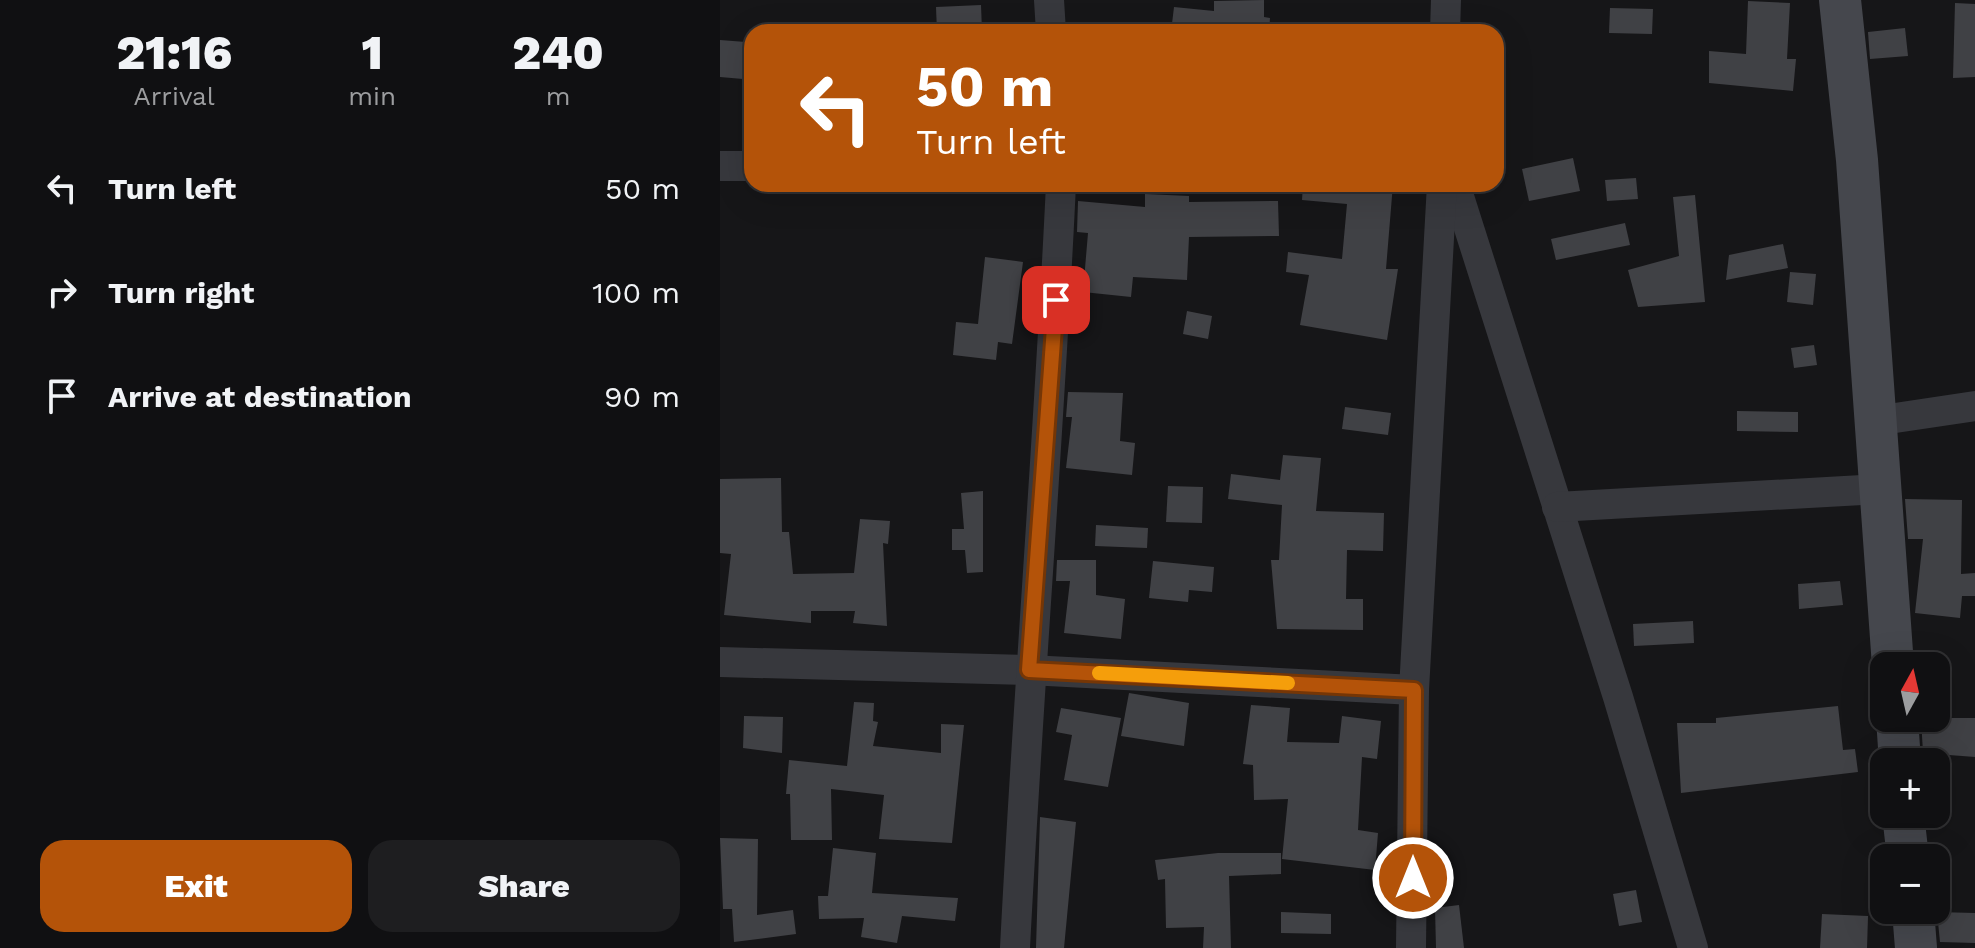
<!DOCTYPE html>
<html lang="en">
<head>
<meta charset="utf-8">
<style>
  :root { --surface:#101012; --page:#1e1e20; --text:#f1f3f6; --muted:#9c9d9f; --line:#303032; --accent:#b45309 }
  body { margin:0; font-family:"Work Sans",sans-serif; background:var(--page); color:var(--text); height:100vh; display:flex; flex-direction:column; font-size:30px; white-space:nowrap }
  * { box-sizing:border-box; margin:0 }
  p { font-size:26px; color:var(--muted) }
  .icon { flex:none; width:44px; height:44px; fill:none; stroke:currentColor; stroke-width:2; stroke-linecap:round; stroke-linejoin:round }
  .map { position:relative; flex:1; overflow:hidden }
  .details { display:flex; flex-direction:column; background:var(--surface); width:720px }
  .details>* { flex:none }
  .top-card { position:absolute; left:24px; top:24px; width:760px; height:168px; border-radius:24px; box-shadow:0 8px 32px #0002,0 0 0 2px var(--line); background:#b45309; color:#fff; overflow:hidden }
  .needle { width:52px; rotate:8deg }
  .controls { position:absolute; left:1150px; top:652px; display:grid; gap:16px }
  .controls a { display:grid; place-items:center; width:80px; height:80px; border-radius:16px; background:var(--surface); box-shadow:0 8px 32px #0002,0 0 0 2px var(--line); font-size:40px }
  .pin { position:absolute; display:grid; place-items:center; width:68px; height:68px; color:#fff; margin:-34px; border-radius:16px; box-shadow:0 4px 12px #0006 }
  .me { position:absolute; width:88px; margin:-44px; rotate:0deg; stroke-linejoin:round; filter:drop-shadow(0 0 6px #0008) }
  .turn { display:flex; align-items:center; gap:28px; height:168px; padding:0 40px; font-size:36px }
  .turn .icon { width:104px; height:104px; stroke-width:2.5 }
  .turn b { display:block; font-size:56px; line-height:68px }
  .eta { display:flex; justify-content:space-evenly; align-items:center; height:136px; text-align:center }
  .eta b { font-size:48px; font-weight:800; line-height:56px }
  .primary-button { display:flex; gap:16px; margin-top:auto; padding:16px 40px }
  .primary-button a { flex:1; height:92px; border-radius:24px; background:var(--accent); color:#fff; font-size:32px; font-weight:800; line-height:92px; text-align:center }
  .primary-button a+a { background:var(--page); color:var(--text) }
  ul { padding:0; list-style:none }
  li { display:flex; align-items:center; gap:24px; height:104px; padding:0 40px }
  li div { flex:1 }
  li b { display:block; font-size:30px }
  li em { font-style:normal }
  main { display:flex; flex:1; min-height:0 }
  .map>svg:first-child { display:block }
</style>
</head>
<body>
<main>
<section class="details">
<div class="eta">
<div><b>21:16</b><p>Arrival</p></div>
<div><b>1</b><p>min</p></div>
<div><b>240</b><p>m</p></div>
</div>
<ul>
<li><svg class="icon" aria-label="left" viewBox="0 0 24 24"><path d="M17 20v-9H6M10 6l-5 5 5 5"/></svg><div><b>Turn left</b></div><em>50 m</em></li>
<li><svg class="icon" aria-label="right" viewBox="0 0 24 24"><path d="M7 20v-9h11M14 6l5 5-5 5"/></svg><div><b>Turn right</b></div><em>100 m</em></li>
<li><svg class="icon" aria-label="arrive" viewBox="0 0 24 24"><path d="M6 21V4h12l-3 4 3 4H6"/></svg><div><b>Arrive at destination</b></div><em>90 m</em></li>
</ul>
<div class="primary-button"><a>Exit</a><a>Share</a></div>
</section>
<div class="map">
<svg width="1255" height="948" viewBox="0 0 1255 948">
  <rect width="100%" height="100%" fill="#161618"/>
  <g fill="#404145">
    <path d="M544,0V17L550,18L549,32H451L454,7L494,11V1Z"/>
    <path d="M1028,1L1070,3L1067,59H1076L1073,91L989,83V51L1026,54Z"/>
    <path d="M1235,3L1255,4V77L1233,78Z"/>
    <path d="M261,5L262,31L217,32L216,7Z"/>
    <path d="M890,8L933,9L932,34L889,33Z"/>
    <path d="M1185,28L1188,56L1150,59L1148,32Z"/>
    <path d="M0,40L26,42L23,79L0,77Z"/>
    <path d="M853,158L860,191L809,201L802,169Z"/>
    <path d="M916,178L918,199L887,201L885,180Z"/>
    <path d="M583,184H673L666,269H678L667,340L580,325L589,275L566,272L568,252L622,259L627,204L582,200Z"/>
    <path d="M425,194L469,196V202L558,201L559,236L469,237L467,280L413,277L411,297L363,292L368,233L357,232L358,201L425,207Z"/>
    <path d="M975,195L985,302L918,307L908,270L959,256L953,197Z"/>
    <path d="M905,223L910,245L836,260L831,239Z"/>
    <path d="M1063,244L1068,268L1006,280L1009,255Z"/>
    <path d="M265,257L303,262L292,344L278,342L276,360L233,355L236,322L258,324Z"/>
    <path d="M1070,272L1096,274L1093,305L1067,302Z"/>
    <path d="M467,311L492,316L488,339L463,334Z"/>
    <path d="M1094,345L1097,365L1074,368L1071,348Z"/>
    <path d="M348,392L403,393L400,441L415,443L412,475L346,468L352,417H346Z"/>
    <path d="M625,407L671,413L668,435L622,429Z"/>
    <path d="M1017,411L1078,412V432L1017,431Z"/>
    <path d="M563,455L601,458L596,511L664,513L663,551L627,550L626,599H643V630L557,629L551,560H559L562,505L508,499L511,474L560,480Z"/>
    <path d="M61,478L62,532H69L73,574L134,573L140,519L170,521L168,544L163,543L167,626L133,623L135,611H91V623L4,615L11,554L0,553V479Z"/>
    <path d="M448,486L483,487L482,523L446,522Z"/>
    <path d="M263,491V572L247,573L245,550H232V529H244L241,493Z"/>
    <path d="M1185,499L1242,500L1241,574L1255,573V596H1242L1240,618L1195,613L1203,539H1188Z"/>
    <path d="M376,525L428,528L427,548L375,546Z"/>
    <path d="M337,560H376V595L405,599L401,639L344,633L350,581H336Z"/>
    <path d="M433,561L494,567L492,592L469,590L468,602L429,598Z"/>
    <path d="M1120,581L1123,605L1079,609L1078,584Z"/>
    <path d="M973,621L974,643L914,646L913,624Z"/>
    <path d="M409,693L469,703L464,746L401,736Z"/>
    <path d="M134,702L154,703L153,721L158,722L153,746L221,753V724L244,725L232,843L159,839L164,795L111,789L112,840H71L70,794H66L69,760L127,766Z"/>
    <path d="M531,705L570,708L567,742L619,743L622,716L661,721L657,759L642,757L638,830L658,833L655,870L562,859L568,799L534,800L533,765L523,764Z"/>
    <path d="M1118,706L1123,750L1135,749L1138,772L961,793L957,723H996V718Z"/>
    <path d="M341,708L401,718L388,787L344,780L352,735L336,732Z"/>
    <path d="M24,716L63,717L62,753L23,748Z"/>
    <path d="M1201,718H1255V757L1203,753Z"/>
    <path d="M320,817L356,822L344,948H316Z"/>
    <path d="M0,838L38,839L37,915L73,910L76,934L14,942L12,909H3Z"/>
    <path d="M113,848L156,853L152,893L238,898L235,921L182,916L177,943L141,937L144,918L99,919L98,896H108Z"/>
    <path d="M498,853H561V874L509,876L511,948H483L484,927L446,928L445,879L438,880L435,860Z"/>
    <path d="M916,890L922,922L899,926L893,894Z"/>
    <path d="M739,905L744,948H716L715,908Z"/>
    <path d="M561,912L611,914V934L561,933Z"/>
    <path d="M1217,912L1255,913V943L1220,942Z"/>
    <path d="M1102,914L1148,916L1147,948H1100Z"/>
  </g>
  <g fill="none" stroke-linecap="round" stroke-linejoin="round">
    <g stroke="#37383d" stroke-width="30">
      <path d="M329,0L331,32"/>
      <path d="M725,32L726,0"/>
      <path d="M0,166H32"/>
      <path d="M735,184L898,697L973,948"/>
      <path d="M1155,421L1255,406"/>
      <path d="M837,507L1160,489"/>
      <path d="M0,662L309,670L694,690"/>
      <path d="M295,948C308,693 329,439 341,184"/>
      <path d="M691,948L694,690L722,184"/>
    </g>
    <g stroke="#45474d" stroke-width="42">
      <path d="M1120,0L1137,160L1173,666"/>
      <path d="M1177,718L1180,762"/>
      <path d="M1183,814L1188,858"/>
      <path d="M1193,910L1196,948"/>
    </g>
  </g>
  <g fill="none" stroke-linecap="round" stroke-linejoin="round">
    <defs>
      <path id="route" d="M336,300L309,670L694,690L693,878"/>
    </defs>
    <use href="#route" stroke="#753606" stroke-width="20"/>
    <use href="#route" stroke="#b45309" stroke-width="14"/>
    <path stroke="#f59e0b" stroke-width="14" d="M379,673L568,683"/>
  </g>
</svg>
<div class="controls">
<a><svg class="needle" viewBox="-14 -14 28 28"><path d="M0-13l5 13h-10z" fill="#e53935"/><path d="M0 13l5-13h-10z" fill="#9c9d9f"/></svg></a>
<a>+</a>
<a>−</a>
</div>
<div class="pin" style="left:336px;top:300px;background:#d93025"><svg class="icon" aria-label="arrive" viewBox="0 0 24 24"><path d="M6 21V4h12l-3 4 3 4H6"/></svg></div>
<svg class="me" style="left:693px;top:878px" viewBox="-20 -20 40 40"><circle r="17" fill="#b45309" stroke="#fff" stroke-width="3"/><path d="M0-11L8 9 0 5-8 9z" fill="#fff"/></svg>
<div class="top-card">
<div class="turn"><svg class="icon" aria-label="left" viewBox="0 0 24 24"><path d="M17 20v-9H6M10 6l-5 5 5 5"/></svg><div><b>50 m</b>Turn left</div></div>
</div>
</div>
</main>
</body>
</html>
